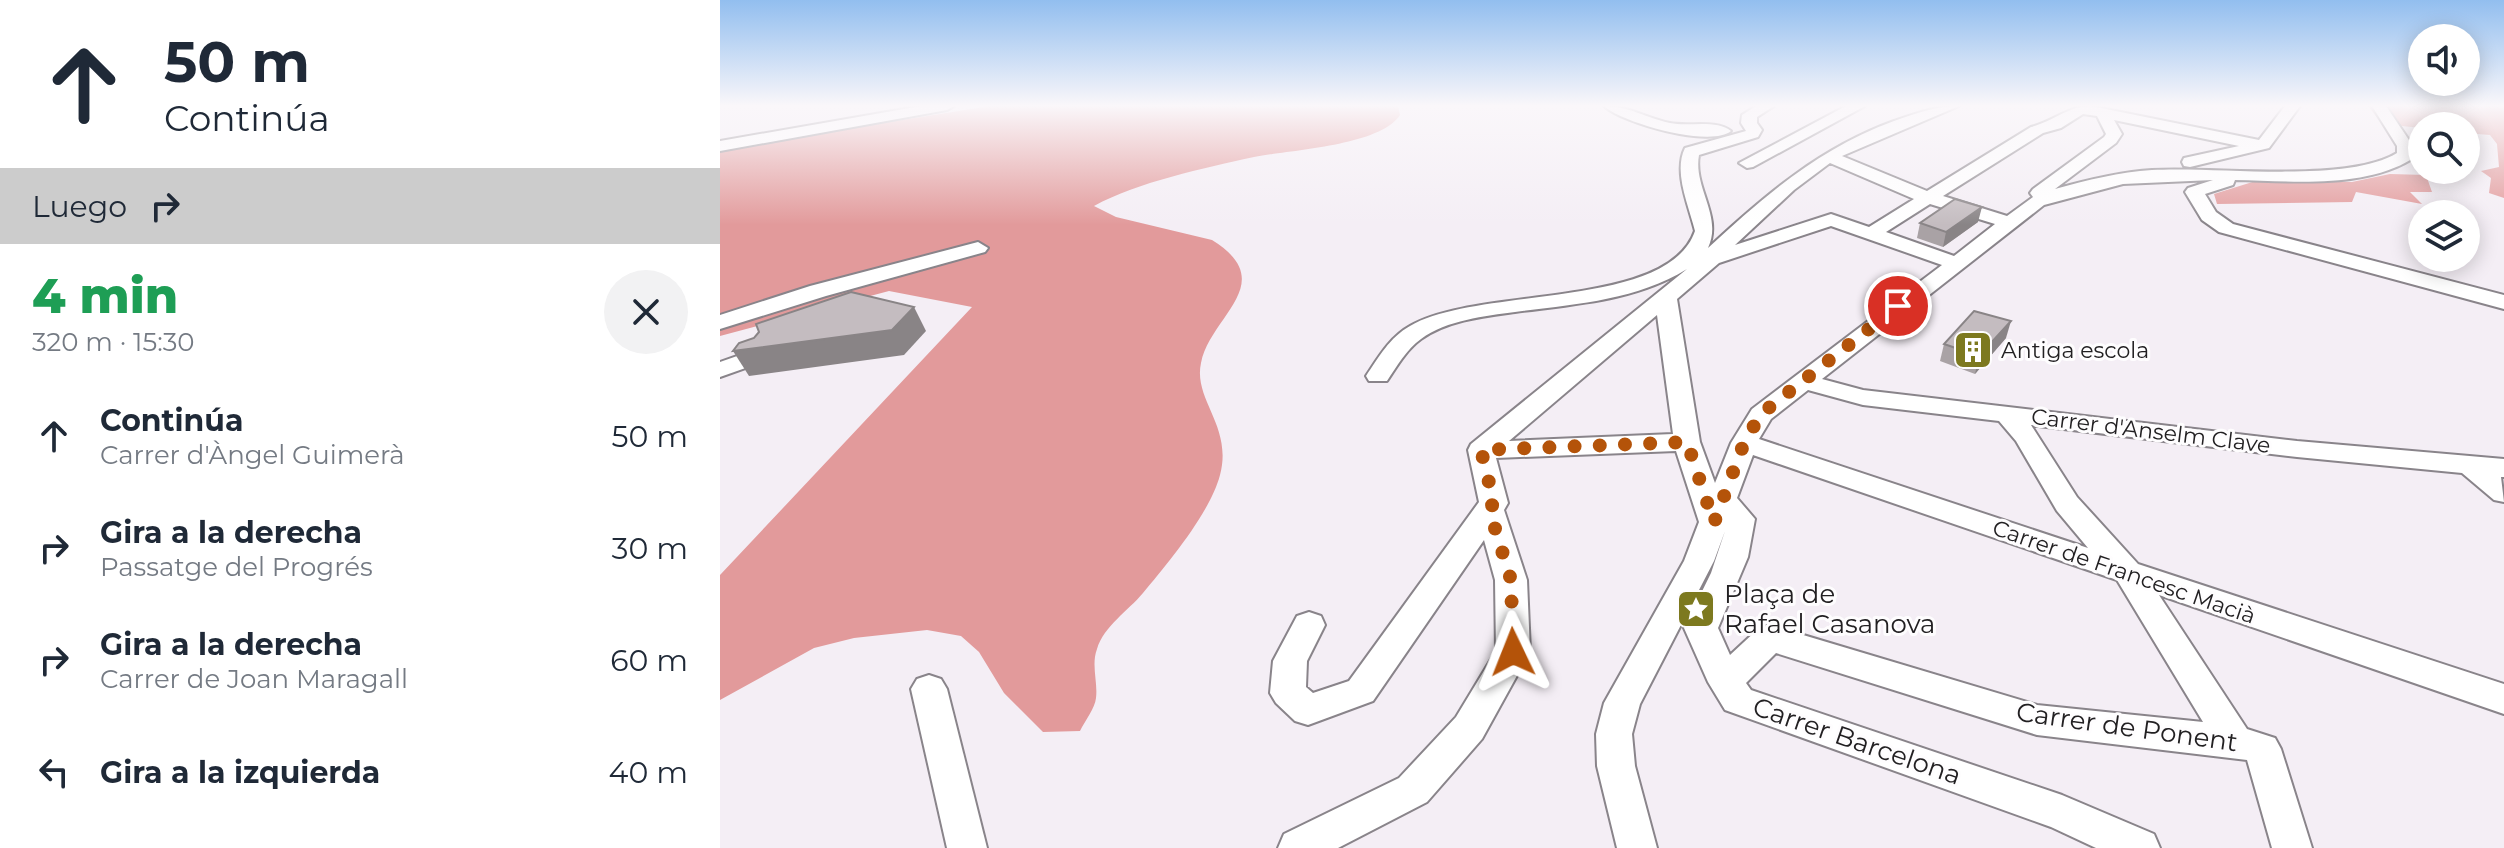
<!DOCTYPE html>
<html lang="es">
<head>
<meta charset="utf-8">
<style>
  :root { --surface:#fff; --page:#f2f2f3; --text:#1f2937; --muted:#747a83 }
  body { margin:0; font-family:Montserrat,sans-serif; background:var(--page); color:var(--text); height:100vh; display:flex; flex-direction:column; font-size:30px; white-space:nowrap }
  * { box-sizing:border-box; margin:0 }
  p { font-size:26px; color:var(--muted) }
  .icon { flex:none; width:44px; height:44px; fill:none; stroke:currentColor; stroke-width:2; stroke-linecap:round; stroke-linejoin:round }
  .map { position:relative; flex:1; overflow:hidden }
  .sheet { display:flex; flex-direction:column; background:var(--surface); width:720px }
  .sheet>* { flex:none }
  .top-card { background:#fff; color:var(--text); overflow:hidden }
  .fabs { position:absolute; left:1688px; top:24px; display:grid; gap:16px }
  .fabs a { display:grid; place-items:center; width:72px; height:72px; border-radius:50%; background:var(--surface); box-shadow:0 4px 20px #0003; font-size:40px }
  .pin { position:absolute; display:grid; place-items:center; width:68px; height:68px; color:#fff; margin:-34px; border:4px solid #fff; border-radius:50%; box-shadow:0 2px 8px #0007 }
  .me { position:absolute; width:88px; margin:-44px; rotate:358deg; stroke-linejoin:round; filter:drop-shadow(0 0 6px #0008) }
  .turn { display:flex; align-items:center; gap:28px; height:168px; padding:0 32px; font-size:36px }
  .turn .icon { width:104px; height:104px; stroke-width:2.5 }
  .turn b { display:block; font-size:56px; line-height:68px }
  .then { display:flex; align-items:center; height:76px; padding:0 32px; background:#0003; gap:16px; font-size:30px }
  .round { display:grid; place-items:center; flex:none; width:84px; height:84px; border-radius:42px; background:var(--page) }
  .summary { display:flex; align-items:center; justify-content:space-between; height:136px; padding:0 32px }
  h1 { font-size:48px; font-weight:800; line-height:60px; color:#1e9e55 }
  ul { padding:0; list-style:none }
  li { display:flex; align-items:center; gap:24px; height:112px; padding:0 32px }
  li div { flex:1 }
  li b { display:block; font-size:30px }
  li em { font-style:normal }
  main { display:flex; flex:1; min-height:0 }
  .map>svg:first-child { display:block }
</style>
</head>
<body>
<main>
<section class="sheet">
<div class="top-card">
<div class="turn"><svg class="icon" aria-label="ahead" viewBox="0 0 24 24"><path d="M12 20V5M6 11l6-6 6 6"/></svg><div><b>50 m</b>Continúa</div></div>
<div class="then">Luego<svg class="icon" aria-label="right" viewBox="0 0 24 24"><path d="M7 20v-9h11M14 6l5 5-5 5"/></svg></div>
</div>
<div class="summary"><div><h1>4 min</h1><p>320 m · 15:30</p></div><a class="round"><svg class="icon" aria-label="close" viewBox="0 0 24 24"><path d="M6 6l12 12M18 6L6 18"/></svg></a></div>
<ul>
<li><svg class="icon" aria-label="ahead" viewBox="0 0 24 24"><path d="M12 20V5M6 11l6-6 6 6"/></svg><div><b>Continúa</b><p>Carrer d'Àngel Guimerà</p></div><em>50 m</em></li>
<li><svg class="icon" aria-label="right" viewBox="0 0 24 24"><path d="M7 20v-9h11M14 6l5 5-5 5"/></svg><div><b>Gira a la derecha</b><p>Passatge del Progrés</p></div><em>30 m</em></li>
<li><svg class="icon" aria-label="right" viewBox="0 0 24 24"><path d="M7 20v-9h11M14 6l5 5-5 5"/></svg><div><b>Gira a la derecha</b><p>Carrer de Joan Maragall</p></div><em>60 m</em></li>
<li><svg class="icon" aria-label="left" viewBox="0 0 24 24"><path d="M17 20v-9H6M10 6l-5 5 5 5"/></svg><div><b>Gira a la izquierda</b></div><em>40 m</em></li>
</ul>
</section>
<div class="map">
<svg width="1784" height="848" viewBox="0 0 1784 848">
  <rect width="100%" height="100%" fill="#f4eef5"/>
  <g fill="#e29a9b">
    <path d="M270,106H678L680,115C660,146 569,150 534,157C484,168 418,182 374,206L396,217L492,240C561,283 490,316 481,363C473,400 513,426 500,475C490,513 448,563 423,593C408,611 384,626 377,649C371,665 378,682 376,698C375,708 365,721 360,731L323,732L284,693L259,652L241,636L207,630L134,638L94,648L0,700V575L252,307L169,291L0,336V149Z"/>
    <path d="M1648,106H1784V198L1769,193L1771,178L1761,171L1779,167L1777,144L1770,135L1746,133V126L1702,128L1662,124Z"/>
    <path d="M1670,174L1706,175L1712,192H1690L1702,204L1636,192L1632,202L1497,204L1494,194L1542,179L1632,182Z"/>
  </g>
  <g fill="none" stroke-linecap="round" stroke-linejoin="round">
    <defs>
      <g id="minor">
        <path d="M201,106H234L227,110L0,151V141Z"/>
        <path d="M884,106C909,106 926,118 950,123C968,127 997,119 1011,131C991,148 902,123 884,106Z"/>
        <path d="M1036,106H1054L1037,117V123L1042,130L1038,137L979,155C973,188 1003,216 988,248C1045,195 1100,148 1174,121C1197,113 1216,106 1239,106L1122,156L1207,191L1311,127C1334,121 1348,106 1371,106L1539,140L1565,106H1580L1549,148L1470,167L1464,166L1462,162L1464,158L1519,146L1394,120L1402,134L1396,143L1335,189C1367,180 1400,172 1432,170C1496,166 1626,184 1677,153V146L1652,106H1666L1693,146L1692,159C1643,189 1571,181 1515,180L1513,185L1485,194L1496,212L1513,224L1784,295V309L1499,232L1482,220L1465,192L1468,188L1493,180L1403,184L1324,205L1102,379L1143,390L1577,441L1784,459V477H1781L1784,502L1774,500L1742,473L1577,457L1311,425L1357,497L1418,564L1784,684V714L1439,595L1527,729L1555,738L1561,749L1592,848H1552L1527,760L1317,735L1056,653L1026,683L1031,690L1342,795L1434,834L1440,848H1376L1331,827L1005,710L988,682L964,628L991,573L1005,531L994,561L920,704L912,734L915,766L937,848H897L877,766L876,734L884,703L964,561L979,522L956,451L776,458L788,503L784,510L807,580L810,652L762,739L707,802L618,848H558L564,834L679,778L736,717L776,651L775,580L764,540L653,701L588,725L575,721L556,703L550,693L553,661L577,616L589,612L601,616L605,625L587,661L586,687L593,693L629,681L759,502L748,450L751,444L967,269C915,301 854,304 795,312C765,316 727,320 701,339C686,350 677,366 667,381H649L646,376C658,358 670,337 690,326C758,286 948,310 975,231C969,206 953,172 965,148L1026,131L1021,123L1022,115ZM1363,114L1377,116L1386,134L1384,137L1313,189L1310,193L1313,197L1287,216L1223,196L1323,133L1341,128ZM1110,163L1194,199L1149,227L1111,214L1015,245L1074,190ZM1210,204L1275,224L1234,256L1166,232ZM1111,226L1222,265L1032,409L1011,443L995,483L980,442L957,299L999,263ZM937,315L953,434L789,441ZM1088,390L1143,405L1279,421L1296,441L1337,511L1368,548L1039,439L1051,419ZM1033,455L1397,580L1483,722L1317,705L1050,625L1038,629L1010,655L998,628L1028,557L1035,519L1017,498Z"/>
        <path d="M1126,106H1145L1033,167L1027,168L1019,163Z"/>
        <path d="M258,242L268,248L265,252L106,296L0,329V315L90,286Z"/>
        <path d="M40,348L48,350L52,355L48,360L0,377V362Z"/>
        <path d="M209,675L221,679L227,689L267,848H227L191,689L197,679Z"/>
      </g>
    </defs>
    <use href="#minor" stroke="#89848a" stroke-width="4"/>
    <use href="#minor" fill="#fff" fill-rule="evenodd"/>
  </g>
  <g fill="#a9a2a5">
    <path d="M1258,222L1223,247L1197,238L1200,223Z"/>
    <path d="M1286,338L1255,374L1220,361L1224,344Z"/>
  </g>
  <g fill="#898486">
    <path d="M1262,207L1258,222L1223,247L1226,232Z"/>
    <path d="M194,307L206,331L184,355L29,376L13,351Z"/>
    <path d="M1291,321L1286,338L1255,374L1259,356Z"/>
  </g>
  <g fill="#c4bcc0" stroke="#898486" stroke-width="2">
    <path d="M1235,199L1262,207L1226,232L1200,223Z"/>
    <path d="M131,292L194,307L172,330L13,351L19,343L34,338L39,332L36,324Z"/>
    <path d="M1254,311L1291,321L1259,356L1224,344Z"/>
  </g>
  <linearGradient id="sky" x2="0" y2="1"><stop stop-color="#92beef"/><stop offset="0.47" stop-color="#faf7fa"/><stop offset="1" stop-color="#faf7fa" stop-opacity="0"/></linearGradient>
  <rect width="1784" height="225" fill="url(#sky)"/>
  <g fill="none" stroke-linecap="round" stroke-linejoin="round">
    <path stroke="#b45309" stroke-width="14" stroke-dasharray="0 25.2" d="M793,652L791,580L769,509L774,503L761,450L967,442L994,523L1024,443L1041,414L1178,306"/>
  </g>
  <defs>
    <symbol id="building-square" viewBox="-11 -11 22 22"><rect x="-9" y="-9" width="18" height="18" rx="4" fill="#7d791f" stroke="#fefdfe"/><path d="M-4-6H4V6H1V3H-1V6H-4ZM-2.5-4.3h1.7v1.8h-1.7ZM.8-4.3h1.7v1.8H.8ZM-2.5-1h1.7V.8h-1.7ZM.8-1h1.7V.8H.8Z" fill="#fff"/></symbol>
    <symbol id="sight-square" viewBox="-11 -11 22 22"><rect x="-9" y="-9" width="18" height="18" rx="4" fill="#7d791f" stroke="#fefdfe"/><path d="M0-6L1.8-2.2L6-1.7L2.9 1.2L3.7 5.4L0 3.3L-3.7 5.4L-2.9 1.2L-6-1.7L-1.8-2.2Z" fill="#fff"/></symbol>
  </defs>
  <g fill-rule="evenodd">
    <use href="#building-square" x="1231" y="328" width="44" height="44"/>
    <use href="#sight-square" x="954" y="587" width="44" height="44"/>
  </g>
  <g text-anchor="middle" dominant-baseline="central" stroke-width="6" stroke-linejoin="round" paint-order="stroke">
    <g font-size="22" fill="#222022" stroke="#fefdfe" text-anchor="start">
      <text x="1281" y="350">Antiga escola</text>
    </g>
    <g font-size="22" fill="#222022" stroke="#fefdfe">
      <text transform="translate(1431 431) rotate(7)">Carrer d'Anselm Clave</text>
      <text transform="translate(1404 572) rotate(19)">Carrer de Francesc Macià</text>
    </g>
    <g font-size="26" fill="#222022" stroke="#fefdfe" text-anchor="start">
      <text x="1004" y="594">Plaça de<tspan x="1004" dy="30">Rafael Casanova</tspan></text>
    </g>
    <g font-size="26" fill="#222022" stroke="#fefdfe">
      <text transform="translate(1407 727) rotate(8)">Carrer de Ponent</text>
      <text transform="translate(1137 741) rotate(19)">Carrer Barcelona</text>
    </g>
  </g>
</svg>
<div class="fabs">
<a><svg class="icon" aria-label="sound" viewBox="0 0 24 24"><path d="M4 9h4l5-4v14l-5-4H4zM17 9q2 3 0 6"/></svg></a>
<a><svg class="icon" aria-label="search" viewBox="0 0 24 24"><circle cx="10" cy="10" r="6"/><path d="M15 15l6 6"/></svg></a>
<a><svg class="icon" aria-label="layers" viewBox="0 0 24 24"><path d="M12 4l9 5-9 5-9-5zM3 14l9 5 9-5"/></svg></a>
</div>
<div class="pin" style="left:1178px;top:306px;background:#d93025"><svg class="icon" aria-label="arrive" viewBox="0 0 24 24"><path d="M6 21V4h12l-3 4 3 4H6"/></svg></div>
<svg class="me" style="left:793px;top:652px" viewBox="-20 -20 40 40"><path d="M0-17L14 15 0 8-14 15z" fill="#b45309" stroke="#fff" stroke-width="4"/></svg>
</div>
</main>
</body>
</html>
